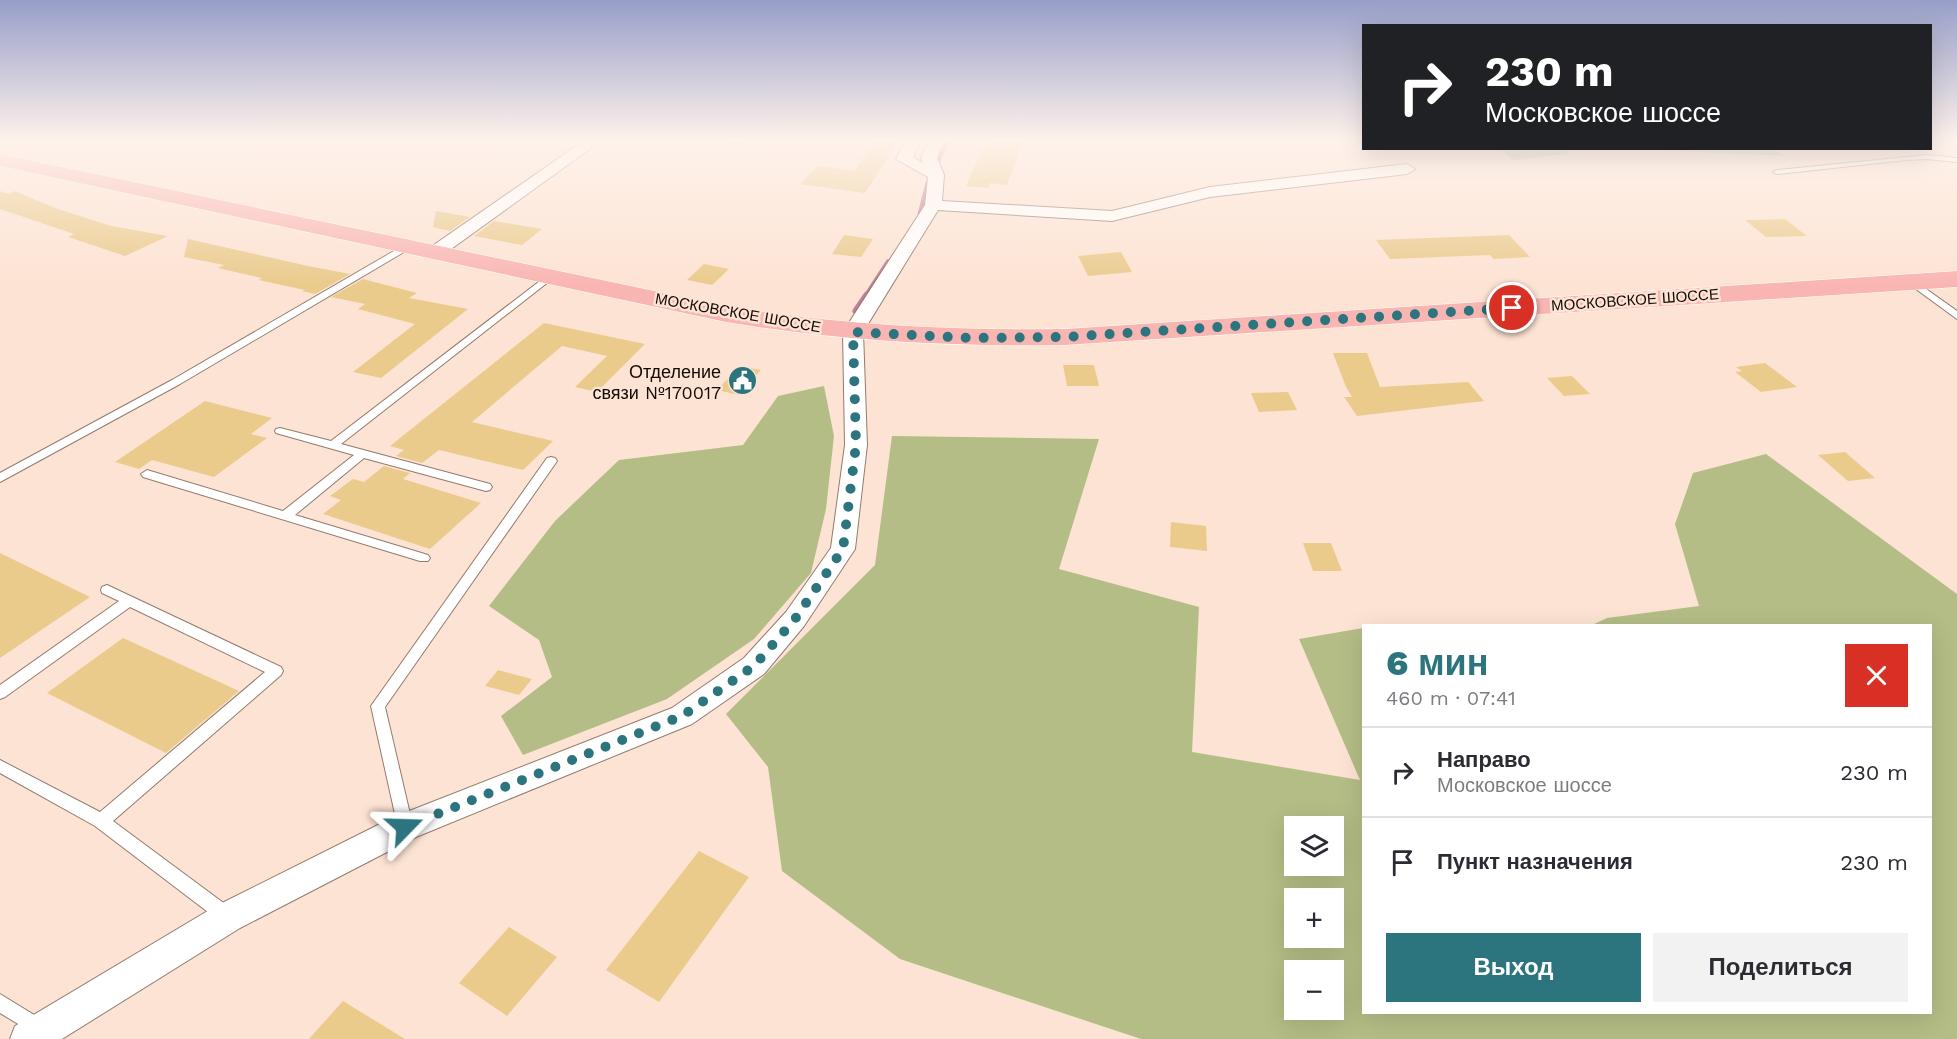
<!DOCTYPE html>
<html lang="ru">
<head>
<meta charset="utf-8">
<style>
  :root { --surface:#fff; --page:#f2f2f3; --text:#2b2b33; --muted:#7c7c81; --line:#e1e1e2; --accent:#2c747e }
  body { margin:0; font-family:"Work Sans",sans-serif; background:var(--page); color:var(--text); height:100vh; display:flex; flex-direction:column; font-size:22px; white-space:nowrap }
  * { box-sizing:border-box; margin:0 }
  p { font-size:20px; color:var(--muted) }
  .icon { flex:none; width:33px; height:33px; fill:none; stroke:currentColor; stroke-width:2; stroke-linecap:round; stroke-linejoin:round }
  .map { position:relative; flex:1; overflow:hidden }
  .panel { position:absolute; left:1362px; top:624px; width:570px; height:390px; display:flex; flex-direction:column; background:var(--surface); border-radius:0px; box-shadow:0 6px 24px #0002 }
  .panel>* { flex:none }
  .banner { position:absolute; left:1362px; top:24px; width:570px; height:126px; border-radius:0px; box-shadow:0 6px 24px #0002; background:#202124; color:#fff; overflow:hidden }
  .buttons { position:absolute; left:1284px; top:816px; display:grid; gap:12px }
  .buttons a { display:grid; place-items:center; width:60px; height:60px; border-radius:0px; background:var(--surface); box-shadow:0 6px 24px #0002; font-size:30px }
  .pin { position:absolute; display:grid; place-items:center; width:51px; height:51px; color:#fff; margin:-26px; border:3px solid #fff; border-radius:50%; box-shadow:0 2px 6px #0007 }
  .me { position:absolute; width:66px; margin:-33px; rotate:68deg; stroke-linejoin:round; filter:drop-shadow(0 0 4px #0008) }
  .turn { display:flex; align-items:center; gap:21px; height:126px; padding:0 24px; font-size:27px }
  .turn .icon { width:78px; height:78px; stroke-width:2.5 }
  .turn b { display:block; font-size:42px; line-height:51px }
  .round { display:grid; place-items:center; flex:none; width:63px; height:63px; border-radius:0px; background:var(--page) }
  .headline { display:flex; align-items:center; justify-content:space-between; height:102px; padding:0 24px }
  h1 { font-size:36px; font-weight:800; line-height:45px; color:var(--accent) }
  .button { display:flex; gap:12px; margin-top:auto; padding:12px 24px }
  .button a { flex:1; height:69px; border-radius:0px; background:var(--accent); color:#fff; font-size:24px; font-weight:800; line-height:69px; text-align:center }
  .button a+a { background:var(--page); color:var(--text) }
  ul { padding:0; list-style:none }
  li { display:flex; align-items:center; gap:18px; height:90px; padding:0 24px; border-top:2px solid var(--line) }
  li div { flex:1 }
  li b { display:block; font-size:22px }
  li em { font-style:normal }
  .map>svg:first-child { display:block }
</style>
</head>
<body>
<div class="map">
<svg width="1957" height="1039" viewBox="0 0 1957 1039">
  <rect width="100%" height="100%" fill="#fde3d3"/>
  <g fill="#b4bd86" fill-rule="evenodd">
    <path d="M1770,148L1786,156L1638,149V148Z"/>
    <path d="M1500,149H1566L1568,154L1513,160Z"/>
    <path d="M824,386L834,436L826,509L811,573L754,639L667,699L523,755L501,716L552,677L539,640L489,606L555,521L619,460L743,445L778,396Z"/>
    <path d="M892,436L1099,439L1059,569L1199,607L1192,752L1360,780L1299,639L1363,628L1364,1012H1930V626L1592,625L1607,618L1699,606L1675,524L1693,473L1766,454L1957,594V1039H1141L900,959L782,871L768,767L726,714L875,565ZM1294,826H1334V866H1294ZM1334,898V938H1294V898ZM1334,970V1010H1294V970Z"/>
  </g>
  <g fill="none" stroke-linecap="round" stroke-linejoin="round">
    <g stroke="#bf7e99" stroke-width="5">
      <path d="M937,163L947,140"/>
      <path d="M920,214L928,183"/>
      <path d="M866,296L888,262"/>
    </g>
    <path stroke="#bf7e99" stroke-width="7" d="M856,311L867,295"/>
  </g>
  <g fill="#eacb8c">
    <path d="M876,140H899L865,193L800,184L818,166L854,171Z"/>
    <path d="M987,140H1024L1007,185L990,183L988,188L966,186Z"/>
    <path d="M0,191L9,194L15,191L55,208L111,226L168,236L125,256L68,237L74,234L0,209Z"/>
    <path d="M436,211L470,217L450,231L433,227Z"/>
    <path d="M1785,219L1807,236L1766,237L1745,220Z"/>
    <path d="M494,221L542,229L522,245L474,236Z"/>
    <path d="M844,235L873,239L861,257L832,254Z"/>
    <path d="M1509,235L1530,257L1494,259L1490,255L1390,259L1376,240Z"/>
    <path d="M188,239L308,266L350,274L315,294L302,291L305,290L259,280L262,278L218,268L224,265L184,257Z"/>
    <path d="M1121,252L1132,272L1088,276L1078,256Z"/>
    <path d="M704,264L729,269L712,285L687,280Z"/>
    <path d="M363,279L417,293L409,298L468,309L381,378L353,372L415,324L358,309L365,304L331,297Z"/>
    <path d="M544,323L645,344L597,392L575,387L607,356L562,346L472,422L553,441L523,470L439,450L422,463L396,456L404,450L390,446Z"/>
    <path d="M1333,353H1367L1380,387L1468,382L1484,401L1357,416L1344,397H1352L1346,387Z"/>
    <path d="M1765,363L1797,387L1761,392L1735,372L1742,371L1736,367Z"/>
    <path d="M1063,365H1094L1099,386H1067Z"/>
    <path d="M740,366L761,370L739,395L717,390Z"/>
    <path d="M1572,376L1590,394L1564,396L1547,378Z"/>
    <path d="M1288,392L1297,410L1259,412L1251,393Z"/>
    <path d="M205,401L272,418L251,434L267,438L214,477L152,460L139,469L115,462Z"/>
    <path d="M1845,452L1875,478L1848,481L1818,455Z"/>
    <path d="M384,466L410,473L403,479L481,503L430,549L323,514L341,500L330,496L353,479L364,482Z"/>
    <path d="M1171,522L1206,526L1207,551L1170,547Z"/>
    <path d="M1303,543H1331L1342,571H1313Z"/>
    <path d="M0,553L90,597L0,658Z"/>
    <path d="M123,638L239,691L166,753L47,693Z"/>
    <path d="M498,670L532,679L519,695L485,686Z"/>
    <path d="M699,851L749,877L659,1002L606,970Z"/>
    <path d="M509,927L557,957L507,1016L459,983Z"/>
    <path d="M343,1001L405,1039H309Z"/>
  </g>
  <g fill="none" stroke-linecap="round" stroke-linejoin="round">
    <defs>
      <g id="service">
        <path d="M724,140H740L741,141L737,143Z"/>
        <path d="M1927,155L1957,158V162L1927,159L1906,160L1777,174L1773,172L1777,170Z"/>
        <path d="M406,244L409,245V249L180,384L0,482V473L172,380Z"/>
        <path d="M549,274L554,277L552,279L341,444L490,484L492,487L490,490L486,491L364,458L295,515L428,555L430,558L428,561H420L143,477L141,474L147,470L283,511L354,455L276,433L275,431L276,429L280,428L331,441Z"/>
        <path d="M1912,279L1957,311V319L1909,284L1907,282Z"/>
        <path d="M551,457L555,458L557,461L555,464L385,707L413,827L411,832L405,834L399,832L371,706L547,458Z"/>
        <path d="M107,585L281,667L283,671L281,675L113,821L233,910L235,916L233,922L227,924L221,922L95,826L0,773V760L100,812L265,672L130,607L5,697L0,699V685L119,601L102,593L101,590L102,587Z"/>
        <path d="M0,994L44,1021L47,1027L44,1033L38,1036L0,1013Z"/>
      </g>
      <g id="minor">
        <path d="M585,140H602L440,257H428L425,253L428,249Z"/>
        <path d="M906,140H921L913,157L923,163L921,158L929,140H944L937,158L944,175L942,201L1112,211L1210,187L1407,164L1415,169L1407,174L1210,197L1112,221L938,210L863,332L867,445L855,549L804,626L764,674L692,724L416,837L240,928L62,1039H10L15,1026L216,906L394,817L672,708L744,658L786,612L831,548L845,445L843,332L925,205L928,177L896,159Z"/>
      </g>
      <path id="primary" d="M0,154L726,306C839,325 951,331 1065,329L1957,271V287L1065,345C951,347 839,341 726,322L0,166Z"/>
    </defs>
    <use href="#service" stroke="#927b6d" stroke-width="2"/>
    <use href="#minor" stroke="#927b6d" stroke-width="2"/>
    <use href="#primary" stroke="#fff" stroke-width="1"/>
    <use href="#service" fill="#fff" fill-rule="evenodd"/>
    <use href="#minor" fill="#fff" fill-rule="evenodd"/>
    <use href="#primary" fill="#f9b5b2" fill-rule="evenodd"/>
  </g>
  <linearGradient id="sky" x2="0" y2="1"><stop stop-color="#979ec8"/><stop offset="0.49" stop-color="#fef2eb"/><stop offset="1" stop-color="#fef2eb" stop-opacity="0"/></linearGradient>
  <rect width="1957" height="286" fill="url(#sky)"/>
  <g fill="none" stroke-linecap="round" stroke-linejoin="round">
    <path stroke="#2c747e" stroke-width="10" stroke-dasharray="0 18" d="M405,827L682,716L754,666L795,619L843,549L856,445L853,332L970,338L1065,337L1512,308"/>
  </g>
  <defs>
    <symbol id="civic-disc" viewBox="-11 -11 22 22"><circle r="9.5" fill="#2c747e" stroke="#fde3d3"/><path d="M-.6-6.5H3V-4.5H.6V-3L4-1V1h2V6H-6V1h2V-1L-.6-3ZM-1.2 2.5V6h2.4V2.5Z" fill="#fff"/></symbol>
  </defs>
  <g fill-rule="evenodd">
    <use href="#civic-disc" x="726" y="364" width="33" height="33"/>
  </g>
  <g text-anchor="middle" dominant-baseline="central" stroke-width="5" stroke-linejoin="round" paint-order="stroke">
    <g font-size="15" fill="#120a06" stroke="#fde3d3">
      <text transform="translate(1635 300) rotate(-4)">МОСКОВСКОЕ ШОССЕ</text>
      <text transform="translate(738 313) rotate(10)">МОСКОВСКОЕ ШОССЕ</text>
    </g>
    <g font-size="18" fill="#120a06" stroke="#fde3d3" text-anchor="end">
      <text x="721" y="371">Отделение<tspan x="721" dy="21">связи №170017</tspan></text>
    </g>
  </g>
</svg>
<div class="buttons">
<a><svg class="icon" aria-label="layers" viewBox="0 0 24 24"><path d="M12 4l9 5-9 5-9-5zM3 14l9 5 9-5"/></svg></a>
<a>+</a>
<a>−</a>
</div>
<div class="pin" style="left:1512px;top:308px;background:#d93025"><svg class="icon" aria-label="arrive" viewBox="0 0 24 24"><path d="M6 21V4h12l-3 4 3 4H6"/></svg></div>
<svg class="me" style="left:405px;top:827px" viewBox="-20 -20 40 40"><path d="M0-17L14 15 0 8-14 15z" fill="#2c747e" stroke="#fff" stroke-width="4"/></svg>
<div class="banner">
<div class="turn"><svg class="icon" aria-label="right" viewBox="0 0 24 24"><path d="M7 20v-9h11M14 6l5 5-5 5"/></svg><div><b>230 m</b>Московское шоссе</div></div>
</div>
<section class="panel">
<div class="headline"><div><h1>6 мин</h1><p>460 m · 07:41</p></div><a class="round" style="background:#d93025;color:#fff"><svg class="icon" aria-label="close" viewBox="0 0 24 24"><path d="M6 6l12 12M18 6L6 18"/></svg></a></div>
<ul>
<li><svg class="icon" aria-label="right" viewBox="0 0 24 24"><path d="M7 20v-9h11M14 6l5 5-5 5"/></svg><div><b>Направо</b><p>Московское шоссе</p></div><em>230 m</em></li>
<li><svg class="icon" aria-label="arrive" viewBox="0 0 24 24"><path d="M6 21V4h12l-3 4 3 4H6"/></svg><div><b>Пункт назначения</b></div><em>230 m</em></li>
</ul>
<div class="button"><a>Выход</a><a>Поделиться</a></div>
</section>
</div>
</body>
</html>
